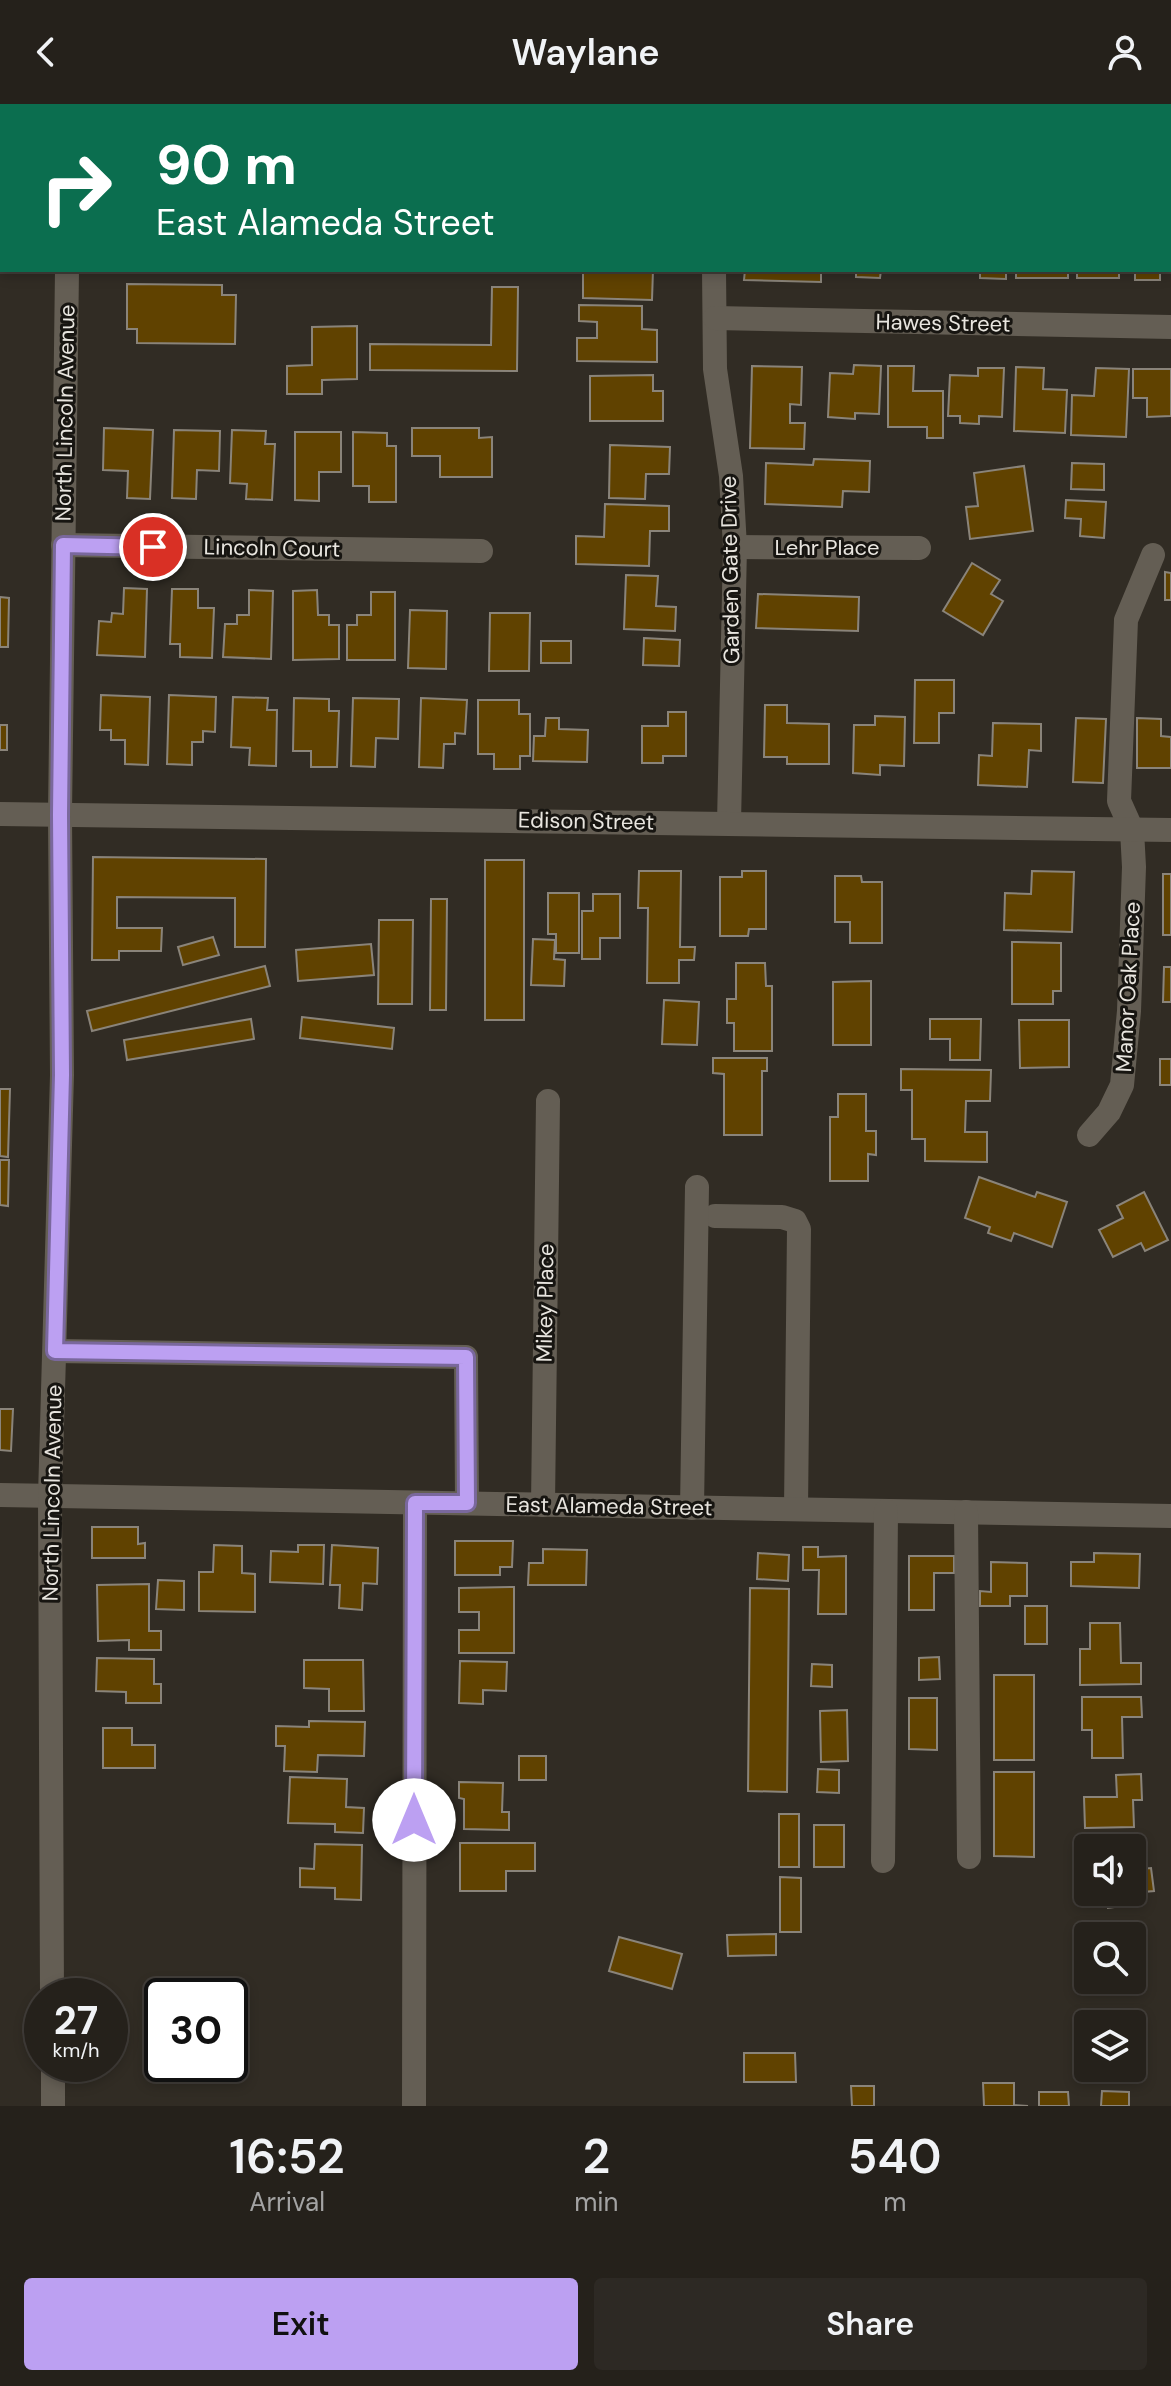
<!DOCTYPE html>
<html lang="en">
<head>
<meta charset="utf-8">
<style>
  :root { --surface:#25211b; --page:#2d2924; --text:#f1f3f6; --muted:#a3a3a3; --line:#423e3a; --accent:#bca0f2 }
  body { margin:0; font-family:"DM Sans",sans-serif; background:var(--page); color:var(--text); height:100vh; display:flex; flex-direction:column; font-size:30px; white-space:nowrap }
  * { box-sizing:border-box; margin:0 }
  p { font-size:26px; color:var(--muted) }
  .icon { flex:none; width:44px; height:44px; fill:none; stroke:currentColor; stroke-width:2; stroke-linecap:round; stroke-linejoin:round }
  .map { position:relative; height:2002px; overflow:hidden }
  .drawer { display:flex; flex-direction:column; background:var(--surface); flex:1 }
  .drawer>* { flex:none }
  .hud { position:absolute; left:0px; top:0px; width:1172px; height:168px; box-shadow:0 4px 12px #0003,0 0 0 2px var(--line); background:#0b6e4f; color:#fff; overflow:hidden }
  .tools { position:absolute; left:1074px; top:1730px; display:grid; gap:16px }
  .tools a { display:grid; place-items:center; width:72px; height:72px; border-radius:8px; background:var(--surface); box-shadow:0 4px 12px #0003,0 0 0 2px var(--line); font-size:40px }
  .speed { position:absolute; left:24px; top:1874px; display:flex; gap:16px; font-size:40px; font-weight:700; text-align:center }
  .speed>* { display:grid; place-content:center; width:104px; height:104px; border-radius:50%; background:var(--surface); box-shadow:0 4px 12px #0003,0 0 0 2px var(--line); line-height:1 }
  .speed small { font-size:20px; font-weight:400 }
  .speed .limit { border:4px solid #111; border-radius:12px; background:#fff; color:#111 }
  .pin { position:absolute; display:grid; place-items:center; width:68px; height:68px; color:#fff; margin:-34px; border:4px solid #fff; border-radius:50%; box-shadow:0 2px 8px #0007 }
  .me { position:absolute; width:88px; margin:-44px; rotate:0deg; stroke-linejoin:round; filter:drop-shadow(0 0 6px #0008) }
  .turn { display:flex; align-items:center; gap:28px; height:168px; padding:0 24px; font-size:36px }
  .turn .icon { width:104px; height:104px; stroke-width:2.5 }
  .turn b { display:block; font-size:56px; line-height:68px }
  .eta { display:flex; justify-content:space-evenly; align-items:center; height:136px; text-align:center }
  .eta b { font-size:48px; font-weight:600; line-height:56px }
  .action { display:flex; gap:16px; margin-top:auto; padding:16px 24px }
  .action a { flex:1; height:92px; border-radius:8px; background:var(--accent); color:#111; font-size:32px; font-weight:600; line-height:92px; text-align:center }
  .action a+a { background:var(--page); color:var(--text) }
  header { display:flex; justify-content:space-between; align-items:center; height:104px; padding:0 24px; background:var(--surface); font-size:36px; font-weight:600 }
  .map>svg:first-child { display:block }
</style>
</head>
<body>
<header><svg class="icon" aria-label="back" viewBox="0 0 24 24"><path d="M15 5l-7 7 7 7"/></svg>Waylane<svg class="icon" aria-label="person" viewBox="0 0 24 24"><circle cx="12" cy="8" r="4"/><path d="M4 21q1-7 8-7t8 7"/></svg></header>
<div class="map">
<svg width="1171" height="2002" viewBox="0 0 1171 2002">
  <rect width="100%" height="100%" fill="#312c24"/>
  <g fill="#604200" stroke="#8a847a" stroke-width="2">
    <rect x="0" y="43" width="2" height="88"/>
    <path d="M583,166H653L652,196L583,194Z"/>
    <path d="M745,166H821V178L744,176Z"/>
    <path d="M856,166H881L880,174L856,173Z"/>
    <path d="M980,166H1006V175L980,174Z"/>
    <rect x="1016" y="166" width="52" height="8"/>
    <rect x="1077" y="166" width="42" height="8"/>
    <rect x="1135" y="166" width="25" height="10"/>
    <path d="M127,180L222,181V191H236L235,240L137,239V225H127Z"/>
    <path d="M492,183H518L517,267L370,266V240L491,241Z"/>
    <path d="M579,201L642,202V225L657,226V258L577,257V234H597V218L579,217Z"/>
    <path d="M357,222V275L322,276V290H287V262L312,261V223Z"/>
    <path d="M854,261L881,262L879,310L855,309V315L828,313L830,269L853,270Z"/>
    <path d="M752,262L802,263L801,301L790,300V319H805L804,345L750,344Z"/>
    <path d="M888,262H914L913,287H943V334H927V323H888Z"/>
    <path d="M1016,263L1044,264L1043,285L1067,286L1065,329L1014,327Z"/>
    <path d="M978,264H1004L1002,313L979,312V320L960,319V312H948L950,271L978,272Z"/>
    <path d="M1096,264L1129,265L1126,333L1071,331L1072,291L1094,292Z"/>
    <path d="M1133,265H1171V312L1147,313V294H1133Z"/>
    <path d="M653,271V287H663V317H590V272Z"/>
    <path d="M104,324L153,326L150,395L127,394L128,367L103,366Z"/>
    <path d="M412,324H479V334L492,333V373H440V352H412Z"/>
    <path d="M174,326L220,327L219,367L197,366L196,395L172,394Z"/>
    <path d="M232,326L266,327L265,340H275L272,396L246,395L247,380L230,379Z"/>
    <path d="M295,328H341V368H319V397L295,396Z"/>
    <path d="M353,328L387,329V342H396V398H369V382H353Z"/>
    <path d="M610,341L670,343L669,370H646L645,395L609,394Z"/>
    <path d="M814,355L870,357L869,388L843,387L842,403L765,400L766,359L813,361Z"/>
    <path d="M1072,359L1104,360V386L1071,385Z"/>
    <path d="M1024,362L1033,427L970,435L966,403L978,402L974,369Z"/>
    <path d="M1066,396L1106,398L1104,434L1080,432L1081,415L1065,414Z"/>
    <path d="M605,400L669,402V427H650L649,462L576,460V432L604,433Z"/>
    <path d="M972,459L1000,476L991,490L1003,497L983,531L943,507Z"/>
    <path d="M1165,468L1171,469V496H1165Z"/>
    <path d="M626,471L658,472L656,502L676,503L675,527L624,525Z"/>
    <path d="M124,484L147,485L145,553L97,551L99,517L111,518L112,509L123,510Z"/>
    <path d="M172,485H198V504H214L212,554L180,553V540H170Z"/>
    <path d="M249,486L273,487L271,555L223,553L225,520H237V511H249Z"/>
    <path d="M317,486L318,511H329V521H339V555L293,556V487Z"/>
    <path d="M371,488H395V556H347V521H357V511H371Z"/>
    <path d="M758,490L859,493L858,527L756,524Z"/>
    <path d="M0,493L9,494L8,543H0Z"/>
    <path d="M410,506L447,507L446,565L408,564Z"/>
    <path d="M490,509H530L529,567H489Z"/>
    <path d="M644,534L680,536L679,562L643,561Z"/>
    <rect x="541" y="537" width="30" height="22"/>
    <path d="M915,576H954V609H939V639H914Z"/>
    <path d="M101,591L150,593L148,661L125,660V636H111V626H100Z"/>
    <path d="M169,591L216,593L215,628L203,627V638H192V661L167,660Z"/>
    <path d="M233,593L268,594L267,606H277L276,662L249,661L250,644L231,643Z"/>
    <path d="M294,594L329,595V607H339L337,663H311V647H293Z"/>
    <path d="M353,594L399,595L398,635L376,634L375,663L351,662Z"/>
    <path d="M421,594L467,596L465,630L455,629V640H444L443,664L419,663Z"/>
    <path d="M478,596H519V610H530V652H520V665H494V650H478Z"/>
    <path d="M765,601H787V619L829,620V660H787V653H764Z"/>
    <path d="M668,608H686V652H663V659H642V622H668Z"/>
    <path d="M875,612L905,613L904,662L880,661V671L853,669L854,621H875Z"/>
    <path d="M546,614H559V625L588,626L587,658L533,657L534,632H545Z"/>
    <path d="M1076,614L1106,615L1103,679L1073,678Z"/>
    <path d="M1137,614L1161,615V632L1171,633V664H1137Z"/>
    <path d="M993,619L1041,620V647L1029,646L1027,683L978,681L979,651L992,652Z"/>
    <rect x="0" y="621" width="7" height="25"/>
    <path d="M93,753L266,755L265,843H235V794L117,793V824H162L161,847H119V856H92Z"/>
    <rect x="485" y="756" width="39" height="160"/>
    <path d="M639,767H681L680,843H695L694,856H679V879H647L648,804H638Z"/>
    <path d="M742,767H766V825H749L748,832H720V773H742Z"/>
    <path d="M1032,767L1074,768L1072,828L1004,826L1005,789L1031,790Z"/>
    <rect x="1163" y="770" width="8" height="61"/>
    <path d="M835,772H861L862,778H882V839H850V818H835Z"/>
    <path d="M548,789H579V849H556V830H548Z"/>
    <path d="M593,790H620V834H600V855H582V807H593Z"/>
    <path d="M431,795H447L446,906H430Z"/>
    <path d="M379,816H413L412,900H378Z"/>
    <path d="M213,833L219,851L183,861L178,843Z"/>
    <path d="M533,835L555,836L554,855L565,856L564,882L531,881Z"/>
    <path d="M1012,838L1061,839V887H1053V900H1012Z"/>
    <path d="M371,840L374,871L298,877L296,846Z"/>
    <path d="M736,859H765L766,882H772V947H734V919H727V895H736Z"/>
    <path d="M265,862L270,882L92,927L87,907Z"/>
    <path d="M1164,863H1171V898H1163Z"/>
    <path d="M871,877V941H833V878Z"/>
    <path d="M664,896L699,898L697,941L662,940Z"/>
    <path d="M302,913L394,924L392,945L300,934Z"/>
    <path d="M251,915L254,935L127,956L124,936Z"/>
    <path d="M930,915H981L980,956H950V935H930Z"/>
    <path d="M1019,916H1069V963L1020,964Z"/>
    <path d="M713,954H767V967H762V1031H724V970L713,969Z"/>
    <rect x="1160" y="955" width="11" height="26"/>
    <path d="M901,965L991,966L990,997H966L965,1028H987V1058L925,1057V1035H912V986H901Z"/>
    <path d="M0,985H10L8,1053L0,1052Z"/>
    <path d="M838,990H866V1027H876V1051L868,1050V1077H830V1013H838Z"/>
    <path d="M0,1056H9L8,1102L0,1101Z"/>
    <path d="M979,1073L1035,1093L1037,1088L1067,1098L1052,1143L1014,1129L1011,1137L988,1129L990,1123L965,1114Z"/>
    <path d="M1144,1088L1168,1136L1145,1147L1141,1139L1113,1153L1099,1126L1123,1114L1117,1102Z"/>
    <path d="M0,1305H13L11,1347L0,1346Z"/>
    <path d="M92,1423H138V1440L145,1439V1454H92Z"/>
    <path d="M455,1437H513L512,1463H500V1471H455Z"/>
    <path d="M214,1441L242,1442V1469L255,1470V1508L199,1507V1468H213Z"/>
    <path d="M298,1441H324L323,1480L270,1478L271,1447L298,1448Z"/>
    <path d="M332,1441L378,1444L377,1480L363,1479L362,1506L339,1504L340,1481H330Z"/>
    <path d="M803,1443H818V1453L846,1452V1510H818L819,1466H803Z"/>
    <path d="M543,1445L587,1446L586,1481H528L529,1459H543Z"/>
    <path d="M758,1449L789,1451L788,1477L757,1475Z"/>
    <path d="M1094,1449L1140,1450L1139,1484L1071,1482V1458H1094Z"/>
    <path d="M909,1452H954V1469H934V1506H909Z"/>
    <path d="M991,1458L1027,1459V1492H1010V1502H980V1487L991,1488Z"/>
    <path d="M158,1476L184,1477V1506L156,1505Z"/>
    <path d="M149,1480V1527H161V1546H129V1536L98,1537L97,1481Z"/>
    <path d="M514,1483V1549H459V1526H479V1508H459V1484Z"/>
    <path d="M750,1484L789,1485L787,1688L748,1687Z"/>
    <rect x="1025" y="1502" width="22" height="38"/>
    <path d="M1090,1519H1120L1121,1559H1141V1580L1080,1581V1545H1090Z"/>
    <path d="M939,1553L940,1575L919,1576V1554Z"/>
    <path d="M97,1554L154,1555V1580H161V1599H126V1588L96,1587Z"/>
    <path d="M304,1556H363L364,1607H329V1585L304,1584Z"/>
    <path d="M460,1557L507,1558L506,1587L483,1586V1600L459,1599Z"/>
    <path d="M812,1560L832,1561V1583L811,1582Z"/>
    <rect x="994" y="1571" width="40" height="85"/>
    <path d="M1082,1593H1141L1142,1613H1122L1123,1654H1092V1626H1082Z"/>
    <path d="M909,1594H937V1646L909,1645Z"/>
    <path d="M847,1606L848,1657L821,1658L820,1607Z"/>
    <path d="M309,1617L365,1618L364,1652L318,1651L317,1668L284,1667L285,1642H276V1622L309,1623Z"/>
    <path d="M103,1624H132V1641H155V1664H103Z"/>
    <rect x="519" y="1652" width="27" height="24"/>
    <path d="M818,1665L839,1666V1689L817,1688Z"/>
    <path d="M994,1668H1034V1753L994,1752Z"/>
    <path d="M1141,1670L1142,1696H1133L1134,1723L1085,1724L1084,1693H1117L1116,1671Z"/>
    <path d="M290,1673L347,1675L346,1703L364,1704L363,1729L335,1728V1720L288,1719Z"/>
    <path d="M459,1678L503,1679L502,1708H509V1726L464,1725V1695L459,1694Z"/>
    <rect x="779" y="1710" width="20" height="53"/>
    <rect x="814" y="1721" width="30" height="42"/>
    <path d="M460,1739H535V1767H506V1787H460Z"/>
    <path d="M315,1740L362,1741L361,1796L335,1795V1784L300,1783V1764L314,1765Z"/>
    <path d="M1151,1764L1154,1787L1143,1788L1145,1799L1108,1804L1106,1791L1090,1794V1788H1132V1766Z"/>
    <path d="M780,1773L801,1774V1828H780Z"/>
    <path d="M776,1830V1851L728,1852L727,1831Z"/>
    <path d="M619,1833L682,1850L672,1885L609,1867Z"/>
    <path d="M744,1949H795L796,1978H744Z"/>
    <path d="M983,1979H1014V2001L1028,2002H984Z"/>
    <path d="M851,1982H874V2002H852Z"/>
    <path d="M1102,1987L1129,1988V2002H1101Z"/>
    <path d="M1039,1988H1068L1069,2002H1039Z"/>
  </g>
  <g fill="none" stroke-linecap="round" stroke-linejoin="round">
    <g stroke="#645e54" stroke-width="24">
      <path d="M709,0V2"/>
      <path d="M67,2V0"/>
      <path d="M714,166L715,265L731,372L735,443L729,719"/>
      <path d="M715,214L1171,223"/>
      <path d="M63,441L481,447"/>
      <path d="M735,443L919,444"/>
      <path d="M1089,1031L1109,1008L1122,981L1129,907L1134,763L1132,726L1119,697L1126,516L1153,451"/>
      <path d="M715,1112L782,1113L795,1117L799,1125L796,1405"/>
      <path d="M55,1247L466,1253L467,1399"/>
      <path d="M0,1391L1171,1412"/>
      <path d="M543,1401L548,997"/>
      <path d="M692,1404L697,1083"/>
      <path d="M966,1408L969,1753"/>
      <path d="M883,1757L886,1407"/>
      <path d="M52,1892L50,1392L62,971L60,711L67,166"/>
      <path d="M53,1960V2002"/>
      <path d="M414,2002L415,1399"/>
    </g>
    <path stroke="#645e54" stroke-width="24" d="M0,710L1171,726"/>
  </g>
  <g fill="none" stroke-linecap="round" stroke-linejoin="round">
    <defs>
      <path id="route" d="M153,443L63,441L60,711L62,971L55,1247L466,1253L467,1399H415L414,1716"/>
    </defs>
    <use href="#route" stroke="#7a689d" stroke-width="20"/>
    <use href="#route" stroke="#bca0f2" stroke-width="14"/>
  </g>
  <g text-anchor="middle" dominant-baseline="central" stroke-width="6" stroke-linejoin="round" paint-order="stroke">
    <g font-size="22" fill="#e8e5df" stroke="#171511">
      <text transform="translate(943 219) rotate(1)">Hawes Street</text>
      <text transform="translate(65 309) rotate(-89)">North Lincoln Avenue</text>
      <text x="827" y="443">Lehr Place</text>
      <text transform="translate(272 444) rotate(1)">Lincoln Court</text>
      <text transform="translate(730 466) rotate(-91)">Garden Gate Drive</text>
      <text transform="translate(586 717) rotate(1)">Edison Street</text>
      <text transform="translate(1128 883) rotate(-87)">Manor Oak Place</text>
      <text transform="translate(545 1199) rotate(-89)">Mikey Place</text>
      <text transform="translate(52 1389) rotate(-89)">North Lincoln Avenue</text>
      <text transform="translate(609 1402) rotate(1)">East Alameda Street</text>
    </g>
  </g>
</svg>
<div class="tools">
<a><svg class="icon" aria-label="sound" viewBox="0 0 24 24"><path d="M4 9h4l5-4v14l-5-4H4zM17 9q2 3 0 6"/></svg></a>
<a><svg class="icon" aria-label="search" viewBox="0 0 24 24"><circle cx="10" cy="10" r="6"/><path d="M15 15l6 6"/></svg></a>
<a><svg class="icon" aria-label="layers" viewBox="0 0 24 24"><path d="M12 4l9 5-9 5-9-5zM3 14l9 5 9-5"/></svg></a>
</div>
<div class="speed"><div>27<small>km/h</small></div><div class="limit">30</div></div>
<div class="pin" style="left:153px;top:443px;background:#d93025"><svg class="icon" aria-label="arrive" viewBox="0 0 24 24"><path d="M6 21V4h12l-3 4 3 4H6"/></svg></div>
<svg class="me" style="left:414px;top:1716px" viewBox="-20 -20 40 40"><circle r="19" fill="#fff"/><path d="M0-13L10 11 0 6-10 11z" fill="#bca0f2"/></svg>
<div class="hud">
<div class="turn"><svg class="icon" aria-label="right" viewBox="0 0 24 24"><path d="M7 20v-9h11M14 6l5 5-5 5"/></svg><div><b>90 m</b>East Alameda Street</div></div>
</div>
</div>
<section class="drawer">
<div class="eta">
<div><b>16:52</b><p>Arrival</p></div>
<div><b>2</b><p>min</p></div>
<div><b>540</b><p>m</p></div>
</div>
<div class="action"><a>Exit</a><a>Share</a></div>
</section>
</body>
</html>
